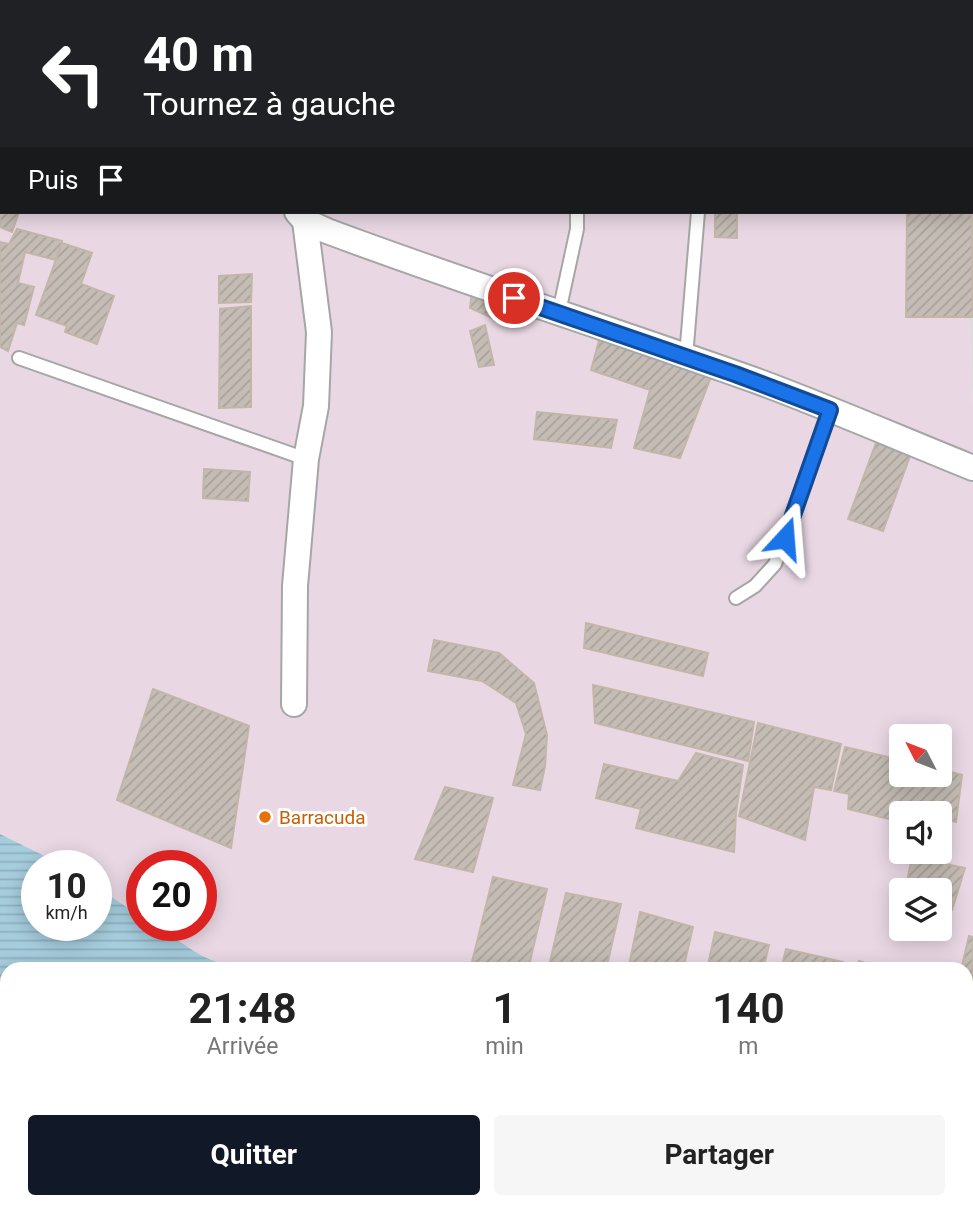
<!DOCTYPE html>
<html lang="fr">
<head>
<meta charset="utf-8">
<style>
  :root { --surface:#fff; --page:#f6f6f6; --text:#222; --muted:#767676; --accent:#111827 }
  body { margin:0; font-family:Roboto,sans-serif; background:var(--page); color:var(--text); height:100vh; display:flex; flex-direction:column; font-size:26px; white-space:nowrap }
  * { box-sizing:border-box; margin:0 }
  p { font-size:23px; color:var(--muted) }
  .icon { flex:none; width:38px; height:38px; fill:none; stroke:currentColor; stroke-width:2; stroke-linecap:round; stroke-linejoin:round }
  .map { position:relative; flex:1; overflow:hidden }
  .panel { position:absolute; left:0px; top:962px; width:973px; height:247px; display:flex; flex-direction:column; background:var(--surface); border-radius:21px 21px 0 0; box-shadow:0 4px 18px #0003 }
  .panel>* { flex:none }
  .top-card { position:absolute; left:0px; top:0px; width:973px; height:214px; box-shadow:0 4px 18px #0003; background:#202124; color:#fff; overflow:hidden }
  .needle { width:46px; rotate:312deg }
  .tools { position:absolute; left:889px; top:724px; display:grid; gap:14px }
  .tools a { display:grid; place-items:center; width:63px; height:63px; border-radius:7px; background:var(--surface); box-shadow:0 4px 18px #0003; font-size:35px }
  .speed { position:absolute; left:21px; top:850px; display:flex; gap:14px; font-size:35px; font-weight:700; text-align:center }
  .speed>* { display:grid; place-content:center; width:91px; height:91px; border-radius:50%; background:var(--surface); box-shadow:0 4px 18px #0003; line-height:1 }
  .speed small { font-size:18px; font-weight:400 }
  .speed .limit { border:10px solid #d22; background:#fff; color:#111 }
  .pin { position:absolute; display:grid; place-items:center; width:60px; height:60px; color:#fff; margin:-30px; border:4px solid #fff; border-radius:50%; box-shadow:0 2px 7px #0007 }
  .me { position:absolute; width:77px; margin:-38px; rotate:19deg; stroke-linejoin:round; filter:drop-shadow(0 0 5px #0008) }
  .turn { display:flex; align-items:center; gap:24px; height:147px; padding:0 28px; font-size:32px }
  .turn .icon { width:91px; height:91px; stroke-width:2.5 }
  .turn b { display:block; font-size:49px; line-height:60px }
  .then { display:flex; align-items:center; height:66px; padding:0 28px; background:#0003; gap:14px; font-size:26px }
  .eta { display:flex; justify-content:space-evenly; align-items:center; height:119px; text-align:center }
  .eta b { font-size:42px; font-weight:700; line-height:49px }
  .button { display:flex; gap:14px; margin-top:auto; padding:14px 28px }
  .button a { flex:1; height:80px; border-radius:7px; background:var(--accent); color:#fff; font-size:28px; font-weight:700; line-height:80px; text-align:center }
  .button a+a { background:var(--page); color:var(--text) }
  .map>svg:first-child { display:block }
</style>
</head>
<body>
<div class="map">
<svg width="973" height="1209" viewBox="0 0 973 1209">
  <defs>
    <pattern id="water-rules" width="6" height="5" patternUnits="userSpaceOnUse" patternTransform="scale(1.75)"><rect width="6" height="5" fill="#a6cdde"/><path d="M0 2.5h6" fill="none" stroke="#8eb0be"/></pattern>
    <pattern id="building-hatch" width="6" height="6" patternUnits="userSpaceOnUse" patternTransform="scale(1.75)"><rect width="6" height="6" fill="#c5bdb5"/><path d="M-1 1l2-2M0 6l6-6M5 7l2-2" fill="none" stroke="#a9a29b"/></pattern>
  </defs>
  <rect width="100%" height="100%" fill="#f0eee6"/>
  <path fill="#dddcdc" d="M961,0H973V406L964,212H971V2Z"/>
  <path fill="#e9d8e4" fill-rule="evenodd" d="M0,0H961L2,2V212H964L973,406V1209H870L872,1202H966V970L243,969L224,965L199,954L156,926H201V866H142V917L96,887V866H65L0,834ZM901,737H940V775H901ZM901,814H940V852H901ZM901,891H940V929H901Z"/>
  <path fill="url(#water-rules)" d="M0,834L65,866H37V926H96V887L142,917V926C165,926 180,944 201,955C214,962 229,966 243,969L7,970V1202H872L870,1209H0Z"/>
  <g fill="url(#building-hatch)" stroke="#c2b6a8" stroke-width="2">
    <rect x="359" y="0" width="166" height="2"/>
    <rect x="608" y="0" width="82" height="2"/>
    <path d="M971,129L973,317H906L907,212H971Z"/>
    <path d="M0,201L2,212H19L12,232L0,227Z"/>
    <path d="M715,212H737V238L715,237Z"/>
    <path d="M17,229L62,241L56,260L25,252L18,283L34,287L24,325L17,323L8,351L0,347V242L9,244Z"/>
    <path d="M62,243L92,253L81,284L114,296L97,344L65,332L67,326L36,315Z"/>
    <path d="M252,274L251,302L219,303V276Z"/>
    <path d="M472,291L499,302L492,318L470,308Z"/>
    <path d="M251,306V407L219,408L220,309Z"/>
    <path d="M485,325L494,365L479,367L470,331Z"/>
    <path d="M601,333L712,374L680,458L634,448L650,390L591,370Z"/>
    <path d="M537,412L617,420L611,448L534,439Z"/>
    <path d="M877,440L911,453L883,531L848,519Z"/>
    <path d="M204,469L250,472L248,501L203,498Z"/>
    <path d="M586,623L708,653L703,676L584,648Z"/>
    <path d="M434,640L499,653L534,683L547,735L545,766L540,790L513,785L526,734L516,703L482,681L428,671Z"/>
    <path d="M593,685L754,722L748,761L595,723Z"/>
    <path d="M153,689L249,726L231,848L117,800Z"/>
    <path d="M758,723L841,744L831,790L814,787L805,840L739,816Z"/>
    <path d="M845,747L901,760V775H940V769L962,775L956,822L940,818V814H923L906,809L905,814H901V822L848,809L849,794L834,791Z"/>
    <path d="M696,753L743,765L736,813L734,852L636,828L641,809L596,798L604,764L678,781Z"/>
    <path d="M445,787L493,798L473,872L415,859Z"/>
    <path d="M912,857L965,868L952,910L940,908V891H905Z"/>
    <path d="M493,877L547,889L528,970H470Z"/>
    <path d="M566,893L621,904L606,970H548Z"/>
    <path d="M640,912L693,927L683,970H628Z"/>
    <path d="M715,932L769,945L763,970H707Z"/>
    <path d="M969,936L973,937V980L966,978V970H961Z"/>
    <path d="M786,949L843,962L841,970H781Z"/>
    <path d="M859,961L889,970H858Z"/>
  </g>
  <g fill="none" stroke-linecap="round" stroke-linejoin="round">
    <defs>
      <g id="service">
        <path d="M575,0V2"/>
        <path d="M725,0L726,2"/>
        <path d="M0,121L2,122"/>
        <path d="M559,312L577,229V212"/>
        <path d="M686,357L698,212"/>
        <path d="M19,358L306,459"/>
        <path d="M736,598L755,586L775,564L830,409"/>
      </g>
      <g id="minor">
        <path d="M271,0V2"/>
        <path d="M297,212L305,221L327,231C469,284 614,330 757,381C830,408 901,439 973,468"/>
        <path d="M294,704L295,586L306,459L316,406L319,332L305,221"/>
        <path d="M966,1098L973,1088"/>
        <path d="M906,1209L909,1202"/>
      </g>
    </defs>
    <use href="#service" stroke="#a6a6a6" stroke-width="16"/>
    <use href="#minor" stroke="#a6a6a6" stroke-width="28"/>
    <use href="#service" stroke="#fff" stroke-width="12"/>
    <use href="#minor" stroke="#fff" stroke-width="24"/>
  </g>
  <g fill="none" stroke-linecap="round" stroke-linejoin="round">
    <defs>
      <path id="route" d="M514,298L735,374L830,410L785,538"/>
    </defs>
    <use href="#route" stroke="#114b97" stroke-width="18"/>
    <use href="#route" stroke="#1a73e8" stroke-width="12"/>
  </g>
  <circle fill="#e8710a" stroke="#fff" stroke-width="2.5" cx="265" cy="817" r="7"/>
  <g text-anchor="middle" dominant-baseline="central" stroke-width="6" stroke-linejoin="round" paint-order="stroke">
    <g font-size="19" fill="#c56008" stroke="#fff" text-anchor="start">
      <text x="279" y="817">Barracuda</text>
    </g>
  </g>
</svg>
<div class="tools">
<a><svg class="needle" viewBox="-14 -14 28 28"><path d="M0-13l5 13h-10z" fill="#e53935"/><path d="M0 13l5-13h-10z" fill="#767676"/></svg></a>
<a><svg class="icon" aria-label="sound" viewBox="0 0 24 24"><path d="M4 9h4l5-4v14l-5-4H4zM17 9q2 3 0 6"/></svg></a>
<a><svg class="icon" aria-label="layers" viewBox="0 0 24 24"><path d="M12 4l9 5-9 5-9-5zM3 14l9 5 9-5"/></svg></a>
</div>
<div class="speed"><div>10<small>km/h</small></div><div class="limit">20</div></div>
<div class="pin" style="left:514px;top:298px;background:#d93025"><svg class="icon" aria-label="arrive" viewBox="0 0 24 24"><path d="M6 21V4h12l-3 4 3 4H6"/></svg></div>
<svg class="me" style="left:785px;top:538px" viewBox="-20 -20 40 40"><path d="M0-17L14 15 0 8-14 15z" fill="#1a73e8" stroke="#fff" stroke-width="4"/></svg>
<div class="top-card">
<div class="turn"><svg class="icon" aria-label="left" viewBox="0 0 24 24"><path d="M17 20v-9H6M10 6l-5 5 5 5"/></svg><div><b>40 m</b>Tournez à gauche</div></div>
<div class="then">Puis<svg class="icon" aria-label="arrive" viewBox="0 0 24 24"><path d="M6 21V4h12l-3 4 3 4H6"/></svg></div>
</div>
<section class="panel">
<div class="eta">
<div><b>21:48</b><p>Arrivée</p></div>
<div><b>1</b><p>min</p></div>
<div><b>140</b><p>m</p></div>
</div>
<div class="button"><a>Quitter</a><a>Partager</a></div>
</section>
</div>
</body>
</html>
